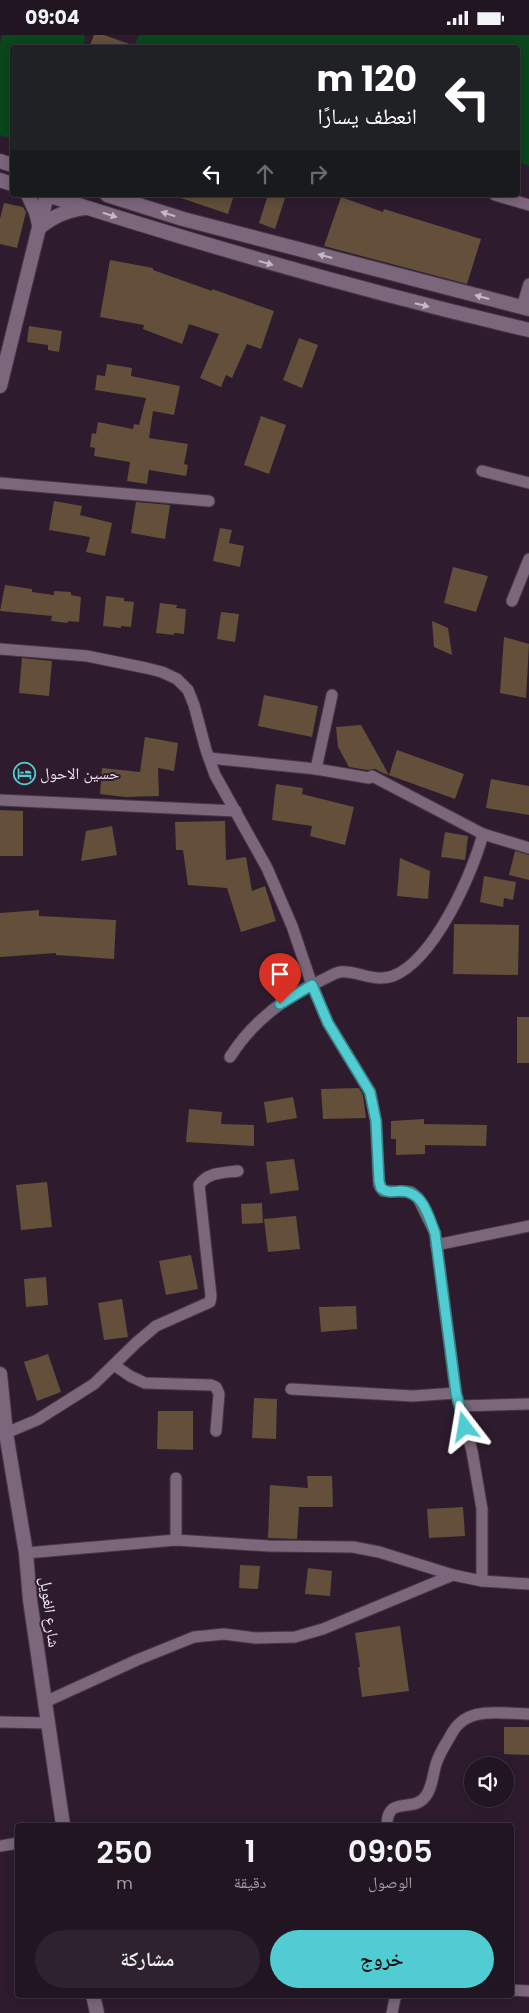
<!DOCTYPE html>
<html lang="ar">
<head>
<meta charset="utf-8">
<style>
  :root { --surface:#221522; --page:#2e222f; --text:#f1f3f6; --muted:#a29fa5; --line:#3f3440; --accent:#51ccd2 }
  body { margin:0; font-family:Poppins,"Noto Naskh Arabic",sans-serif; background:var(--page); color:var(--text); direction:rtl; height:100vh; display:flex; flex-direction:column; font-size:19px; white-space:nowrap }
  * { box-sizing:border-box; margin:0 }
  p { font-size:16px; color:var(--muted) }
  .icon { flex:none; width:28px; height:28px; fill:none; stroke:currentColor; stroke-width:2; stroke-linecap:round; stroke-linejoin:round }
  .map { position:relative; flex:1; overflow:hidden; direction:ltr }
  .details { position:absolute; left:15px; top:1788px; width:499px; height:175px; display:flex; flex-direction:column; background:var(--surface); border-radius:5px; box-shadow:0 2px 12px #0003,0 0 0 1px var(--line); direction:rtl }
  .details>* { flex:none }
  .top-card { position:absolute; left:10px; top:10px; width:510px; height:152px; border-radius:5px; box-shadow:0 2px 12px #0003,0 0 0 1px var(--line); direction:rtl; background:#202124; color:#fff; overflow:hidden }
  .fabs { position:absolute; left:464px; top:1722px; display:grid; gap:10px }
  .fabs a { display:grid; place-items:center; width:50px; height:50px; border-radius:50%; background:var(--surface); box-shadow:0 2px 12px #0003,0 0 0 1px var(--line); font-size:25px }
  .pin { position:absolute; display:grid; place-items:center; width:42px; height:42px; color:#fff; margin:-51px -21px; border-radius:50% 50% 50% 0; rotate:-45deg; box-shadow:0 0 5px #0007 }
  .pin .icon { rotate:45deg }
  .me { position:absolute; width:55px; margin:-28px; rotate:346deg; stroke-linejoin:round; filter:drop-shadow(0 0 4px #0008) }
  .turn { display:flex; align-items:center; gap:18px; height:105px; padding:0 20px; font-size:22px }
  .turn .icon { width:65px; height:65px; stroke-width:2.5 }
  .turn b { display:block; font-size:35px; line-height:42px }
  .lanes { display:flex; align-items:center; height:48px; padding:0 20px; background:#0003; justify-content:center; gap:25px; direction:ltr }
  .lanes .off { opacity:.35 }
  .eta { display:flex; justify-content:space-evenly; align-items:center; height:85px; text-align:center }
  .eta b { font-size:30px; font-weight:600; line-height:35px }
  .cta { display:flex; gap:10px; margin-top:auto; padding:10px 20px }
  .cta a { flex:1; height:58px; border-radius:30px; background:var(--accent); color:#111; font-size:20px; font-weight:600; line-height:58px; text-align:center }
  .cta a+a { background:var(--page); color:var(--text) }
  .status { display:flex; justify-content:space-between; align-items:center; height:35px; padding:0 25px; background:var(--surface); direction:ltr }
  .status svg { height:14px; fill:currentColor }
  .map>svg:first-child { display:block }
</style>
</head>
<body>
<div class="status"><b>09:04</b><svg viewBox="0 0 49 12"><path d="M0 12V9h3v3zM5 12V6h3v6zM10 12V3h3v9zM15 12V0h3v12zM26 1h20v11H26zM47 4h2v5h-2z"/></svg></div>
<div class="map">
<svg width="529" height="1978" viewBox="0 0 529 1978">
  <rect width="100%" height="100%" fill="#2e1c2e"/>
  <g fill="#0a471c">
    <path d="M2,0H85L84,12H12V104L0,100V9Z"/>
    <path d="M139,0H529V131L518,127V12H134Z"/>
  </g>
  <g fill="#634f3a">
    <path d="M94,0H104L135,11V12H89Z"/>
    <path d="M178,160H234L228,179L178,162Z"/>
    <path d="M268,160H286L275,194L259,188Z"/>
    <path d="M341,162L383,177L384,174L481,204L467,249L324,211Z"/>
    <path d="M4,168L23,172L26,177L17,213L0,209V184Z"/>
    <path d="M110,225L153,233V235L212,256V254L274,276L261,314L247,309L232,343L226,340L221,352L200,343L219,299L189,289L182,309L143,294L144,290L100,282Z"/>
    <path d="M29,291L62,296L59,317L48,315V310L27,307Z"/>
    <path d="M299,303L318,310L302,353L283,345Z"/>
    <path d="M107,329L132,333L131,341L180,351L174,380L153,376L149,403L188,409L184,429L188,430L186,441L149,435L147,449L127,446L130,427L94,421L95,413L90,412L92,398L96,399L98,387L133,394L134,389L139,390L146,363L95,355L97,340L105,341Z"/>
    <path d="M261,381L286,390L269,439L244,430Z"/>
    <path d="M54,466L82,471L80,480L112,488L105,521L86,517L90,502L49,495Z"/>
    <path d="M136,467L170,470L165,504L131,498Z"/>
    <path d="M220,493L232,495L229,508L244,511L240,532L213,526Z"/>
    <path d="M453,532L488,541L476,577L444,568Z"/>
    <path d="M5,550L32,554V557L54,560V556L71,557V560L81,562L79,587L68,586V588L51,586L52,581L0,576Z"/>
    <path d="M106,561L124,563V566L134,567L131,592L121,591V593L103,591Z"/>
    <path d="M160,568L177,570L176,573L186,574L184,599L174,598V600L156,598Z"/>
    <path d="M221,577L239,579L235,607L217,604Z"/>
    <path d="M432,586L448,593L452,620L434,612Z"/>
    <path d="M504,602L529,609L526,663L500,658Z"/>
    <path d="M22,623L52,626L49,661L19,658Z"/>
    <path d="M264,660L318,671L312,702L258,691Z"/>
    <path d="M361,690L389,740L397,715L464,739L455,764L383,738L375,734L367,735L349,732L338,712L336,692Z"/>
    <path d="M145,702L178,708L174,736L158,733L159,761L125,762L100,759L102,733L140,737Z"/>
    <path d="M491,744L529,751V780L486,773Z"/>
    <path d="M276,749L303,753L302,759L354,772L345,810L310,801L312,791L272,785Z"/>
    <path d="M0,775L23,776V821H0Z"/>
    <path d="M225,786L226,825L246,822L252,856L265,851L276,886L241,897L227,853L188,850L183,815H176L175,787Z"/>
    <path d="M112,791L117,820L81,826L86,796Z"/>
    <path d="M445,797L468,801L465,825L441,822Z"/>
    <path d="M515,816L529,820V845L509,840Z"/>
    <path d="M400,823L430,836L428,864L397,861Z"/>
    <path d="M484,841L516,847L513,865L504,863L503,872L480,867Z"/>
    <path d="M39,875V881L116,885L114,924L56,920V918L0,922V878Z"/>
    <path d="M454,889L519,890L518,940L453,939Z"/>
    <rect x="517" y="982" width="12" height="46"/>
    <path d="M359,1053L363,1060L366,1083L323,1084L321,1054Z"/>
    <path d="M293,1062L297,1083L267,1088L264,1067Z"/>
    <path d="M189,1074L222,1077L221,1089L254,1090V1111L186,1107Z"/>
    <path d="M424,1084V1089L487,1090L486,1111L425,1110V1119L396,1120V1104H391V1086Z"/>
    <path d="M294,1124L299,1155L270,1159L266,1127Z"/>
    <path d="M47,1147L52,1192L21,1195L16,1150Z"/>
    <path d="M262,1168L263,1188L242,1189L241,1169Z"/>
    <path d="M296,1181L300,1214L268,1217L264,1184Z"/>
    <path d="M191,1220L198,1254L166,1260L159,1226Z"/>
    <path d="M46,1242L48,1270L26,1272L24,1244Z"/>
    <path d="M122,1264L128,1302L104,1305L98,1268Z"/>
    <path d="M356,1271L357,1294L321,1297L319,1272Z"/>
    <path d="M48,1319L61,1357L37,1366L24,1327Z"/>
    <path d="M254,1363L277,1364L276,1404L252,1403Z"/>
    <path d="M158,1376H193V1415L157,1414Z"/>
    <path d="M307,1441H332L333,1472H299L297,1504L268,1503L270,1450L308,1453Z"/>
    <path d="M463,1472L465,1501L429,1503L427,1474Z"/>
    <path d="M240,1530L260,1531L258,1554L239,1553Z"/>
    <path d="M308,1533L332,1536L330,1561L305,1559Z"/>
    <path d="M400,1591L409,1656L362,1662L358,1632H360L355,1598Z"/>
    <path d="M504,1692H529V1720L504,1719Z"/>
  </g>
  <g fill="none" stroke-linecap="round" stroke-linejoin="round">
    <defs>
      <g id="minor">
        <path d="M495,160L529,170"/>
        <path d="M522,272L529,249"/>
        <path d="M482,436L529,448"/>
        <path d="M0,448L209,466"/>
        <path d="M512,566L529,524"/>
        <path d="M0,614L87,621L146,633L162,637L177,644L188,655L194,670L206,715L215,740L267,833L292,891L312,950L328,988L370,1057L376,1086L379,1150L383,1156L411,1157L418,1163L435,1198L456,1358L472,1416L482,1474V1546"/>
        <path d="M209,723L316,734L369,743L372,741L483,799L529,813"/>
        <path d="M316,734L332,660"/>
        <path d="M0,765L236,776"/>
        <path d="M230,1022C252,987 285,962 322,945C327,943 334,938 340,937C356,935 374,948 393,941C434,925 472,840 483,799"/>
        <path d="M436,1210L529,1191"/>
        <path d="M114,1330L130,1341L145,1348L211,1350L216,1352L219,1359L216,1396"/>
        <path d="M291,1354L413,1361L456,1358"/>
        <path d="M460,1371L529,1369"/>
        <path d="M6,1398L37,1385L94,1349L136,1308L156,1291L210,1267L211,1261L199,1150C208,1137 223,1138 238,1136"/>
        <path d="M176,1505V1443"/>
        <path d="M26,1518L176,1505L269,1511L353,1512L379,1517L453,1540L482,1546L529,1549"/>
        <path d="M45,1667L137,1625L194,1602L224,1599L256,1603L295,1602L323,1594L453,1540"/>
        <path d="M0,1687L48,1688"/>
        <path d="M387,1790C387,1760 413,1778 425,1762C432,1754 433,1739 436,1729C439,1720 443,1713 448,1705C451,1700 454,1693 459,1689C475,1672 507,1679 529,1679"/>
        <path d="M0,1811L18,1808"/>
        <path d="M511,1955L529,1956"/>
        <path d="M392,1978L395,1963L397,1960"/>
      </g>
      <g id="tertiary">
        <path d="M0,126L12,130"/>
        <path d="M0,145L12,149"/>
        <path d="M28,160L36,177L39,190"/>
        <path d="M47,160C206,211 366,257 529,295"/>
        <path d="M107,160L183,184L529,274"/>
        <path d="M39,193C53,181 67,175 85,173"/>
        <path d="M0,351L47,160"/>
        <path d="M0,1339L6,1398L26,1518L30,1565L63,1790"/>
        <path d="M93,1960L97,1978"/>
      </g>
    </defs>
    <use href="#minor" stroke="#463746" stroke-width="13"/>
    <use href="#tertiary" stroke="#463746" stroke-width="16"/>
    <use href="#minor" stroke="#7c667b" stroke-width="11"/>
    <use href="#tertiary" stroke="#7c667b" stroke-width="14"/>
  </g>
  <defs><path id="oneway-solid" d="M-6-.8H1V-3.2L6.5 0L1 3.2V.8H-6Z" transform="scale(1.25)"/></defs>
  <g fill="#c7b8c7">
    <use href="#oneway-solid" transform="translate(168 179) rotate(-163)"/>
    <use href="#oneway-solid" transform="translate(110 180) rotate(18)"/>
    <use href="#oneway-solid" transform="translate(325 221) rotate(-165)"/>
    <use href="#oneway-solid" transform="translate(266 228) rotate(16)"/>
    <use href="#oneway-solid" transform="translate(482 262) rotate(-165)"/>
    <use href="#oneway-solid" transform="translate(422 270) rotate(14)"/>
  </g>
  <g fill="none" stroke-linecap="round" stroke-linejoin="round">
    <defs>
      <path id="route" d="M280,969L312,950L328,988L370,1057L376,1086L379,1146L381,1153C387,1158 393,1157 400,1156C423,1156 428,1180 435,1198L456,1358L465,1392"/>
    </defs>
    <use href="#route" stroke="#358588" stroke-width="12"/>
    <use href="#route" stroke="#51ccd2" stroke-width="9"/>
  </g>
  <defs>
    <symbol id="hotel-ring" viewBox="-11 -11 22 22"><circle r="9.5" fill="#2e1c2e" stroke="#51ccd2" stroke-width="1.5"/><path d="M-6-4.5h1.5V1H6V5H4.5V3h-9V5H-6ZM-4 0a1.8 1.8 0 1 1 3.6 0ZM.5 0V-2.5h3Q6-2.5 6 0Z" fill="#51ccd2"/></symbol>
  </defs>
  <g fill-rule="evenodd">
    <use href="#hotel-ring" x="12" y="726" width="25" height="25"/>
  </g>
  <g text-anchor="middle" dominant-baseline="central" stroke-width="4" stroke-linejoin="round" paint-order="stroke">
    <g font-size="16" fill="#f0e4f0" stroke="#2e1c2e" text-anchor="start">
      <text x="40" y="738">حسين الاحول</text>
    </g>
    <g font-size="16" fill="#f0e4f0" stroke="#2e1c2e">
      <text transform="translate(50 1577) rotate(83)">شارع الغويل</text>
    </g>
  </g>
</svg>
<div class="fabs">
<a><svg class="icon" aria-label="sound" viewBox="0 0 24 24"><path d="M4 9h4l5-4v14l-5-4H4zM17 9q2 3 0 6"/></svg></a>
</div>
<div class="pin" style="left:280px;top:969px;background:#d93025"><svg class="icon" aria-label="arrive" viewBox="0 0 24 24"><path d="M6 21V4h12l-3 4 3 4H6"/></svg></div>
<svg class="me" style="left:465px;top:1392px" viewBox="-20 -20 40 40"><path d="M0-17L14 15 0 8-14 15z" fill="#51ccd2" stroke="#fff" stroke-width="4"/></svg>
<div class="top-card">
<div class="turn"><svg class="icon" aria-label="left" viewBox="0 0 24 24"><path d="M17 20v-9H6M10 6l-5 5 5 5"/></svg><div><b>120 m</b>انعطف يسارًا</div></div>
<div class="lanes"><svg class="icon" aria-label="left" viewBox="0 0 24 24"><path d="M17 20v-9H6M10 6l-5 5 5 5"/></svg><svg class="icon off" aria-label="ahead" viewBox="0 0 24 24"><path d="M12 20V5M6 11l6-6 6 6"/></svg><svg class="icon off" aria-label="right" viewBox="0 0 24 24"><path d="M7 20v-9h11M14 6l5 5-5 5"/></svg></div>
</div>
<section class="details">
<div class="eta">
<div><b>09:05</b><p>الوصول</p></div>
<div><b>1</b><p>دقيقة</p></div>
<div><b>250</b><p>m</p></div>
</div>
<div class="cta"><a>خروج</a><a>مشاركة</a></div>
</section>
</div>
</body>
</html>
